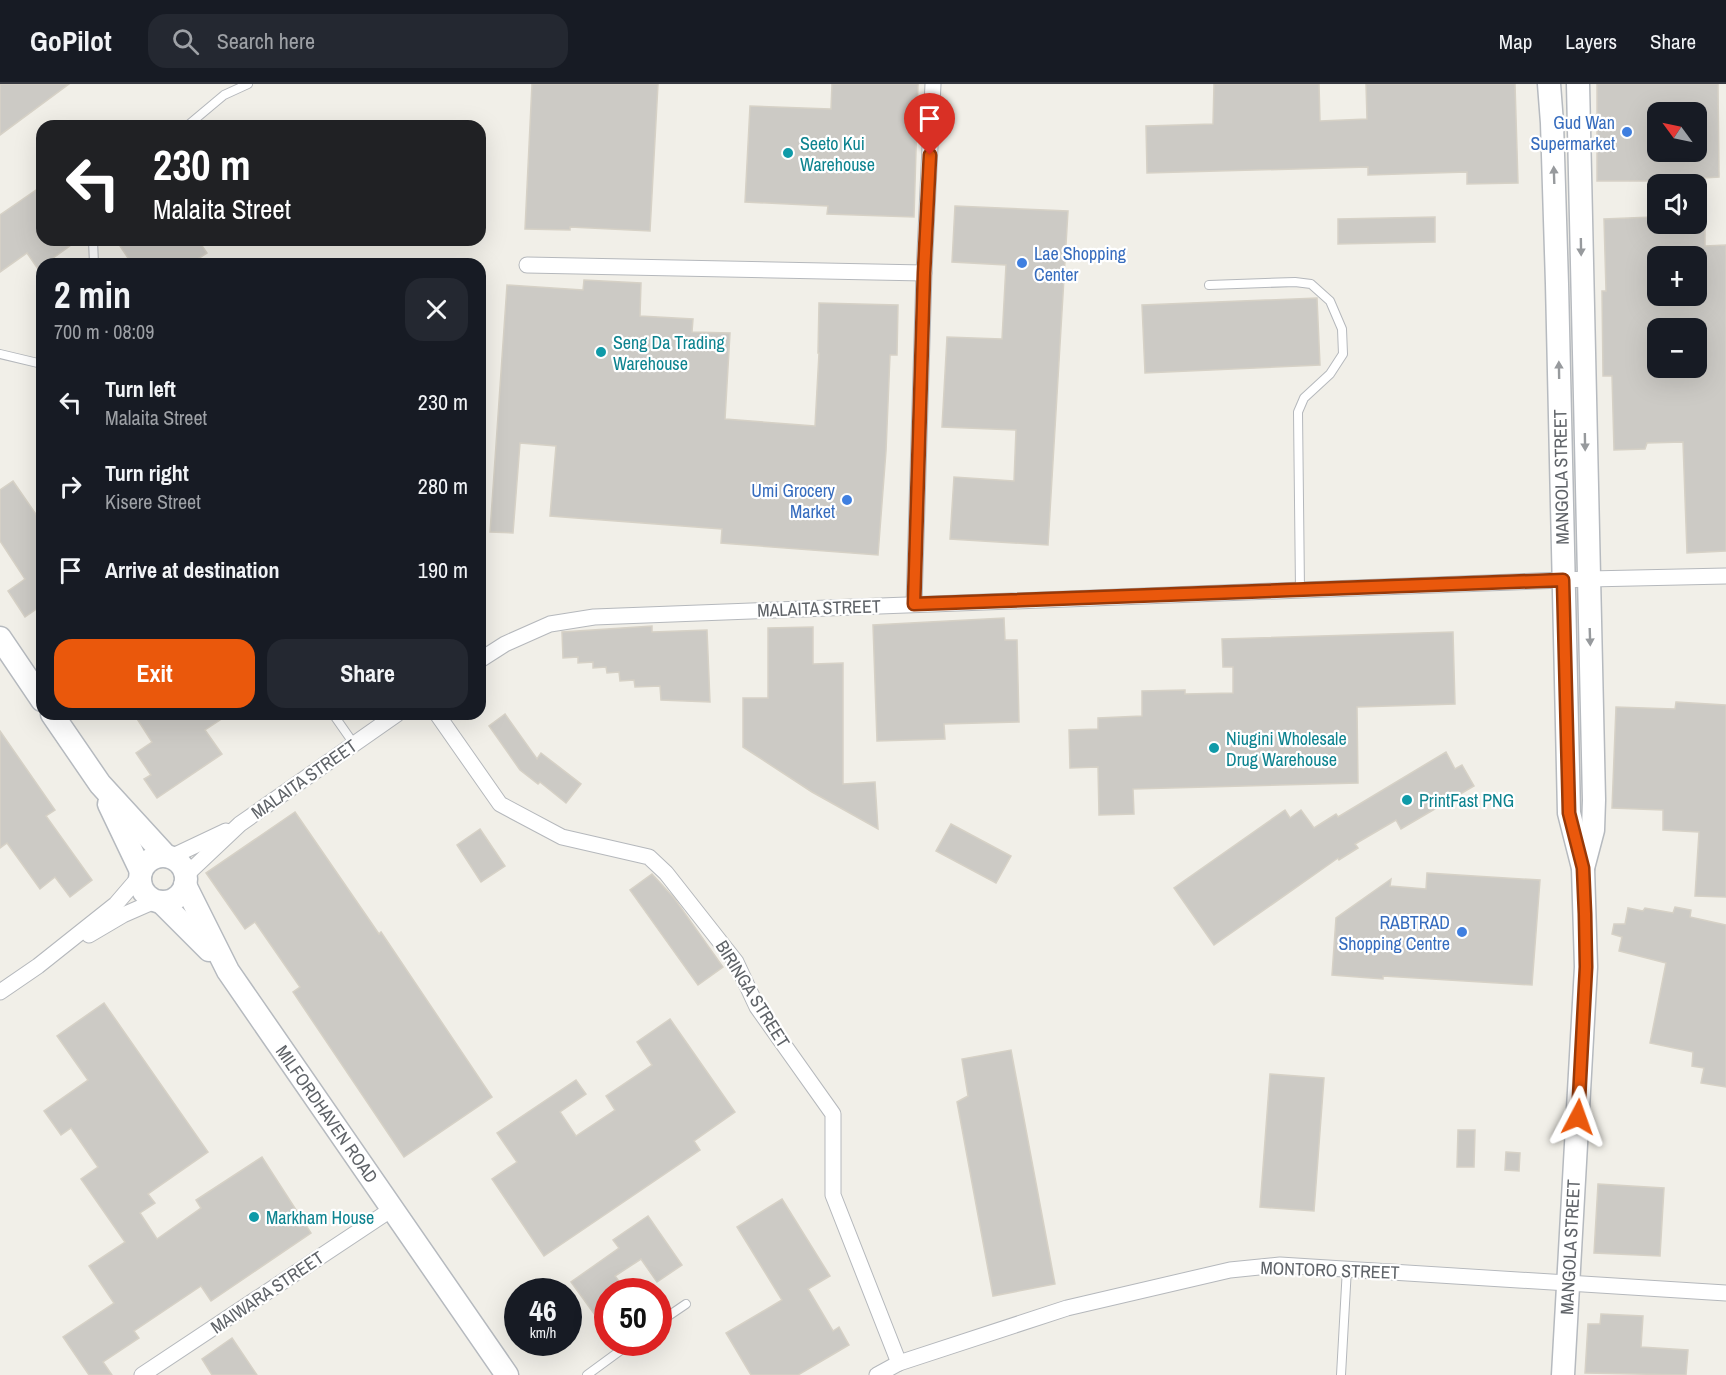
<!DOCTYPE html>
<html lang="en">
<head>
<meta charset="utf-8">
<style>
  :root { --surface:#171b24; --page:#242831; --text:#f1f3f6; --muted:#9ea1a6; --line:#363941; --accent:#ea580c }
  body { margin:0; font-family:"Archivo Narrow",sans-serif; background:var(--page); color:var(--text); height:100vh; display:flex; flex-direction:column; font-size:22px; white-space:nowrap }
  * { box-sizing:border-box; margin:0 }
  p { font-size:20px; color:var(--muted) }
  .icon { flex:none; width:33px; height:33px; fill:none; stroke:currentColor; stroke-width:2; stroke-linecap:round; stroke-linejoin:round }
  .map { position:relative; flex:1; overflow:hidden }
  .side { position:absolute; left:36px; top:174px; width:450px; height:462px; display:flex; flex-direction:column; background:var(--surface); border-radius:18px; box-shadow:0 6px 24px #0002 }
  .side>* { flex:none }
  .banner { position:absolute; left:36px; top:36px; width:450px; height:126px; border-radius:18px; box-shadow:0 6px 24px #0002; background:#202124; color:#fff; overflow:hidden }
  .needle { width:39px; rotate:303deg }
  .tools { position:absolute; left:1647px; top:18px; display:grid; gap:12px }
  .tools a { display:grid; place-items:center; width:60px; height:60px; border-radius:12px; background:var(--surface); box-shadow:0 6px 24px #0002; font-size:30px }
  .speed { position:absolute; left:504px; top:1194px; display:flex; gap:12px; font-size:30px; font-weight:700; text-align:center }
  .speed>* { display:grid; place-content:center; width:78px; height:78px; border-radius:50%; background:var(--surface); box-shadow:0 6px 24px #0002; line-height:1 }
  .speed small { font-size:15px; font-weight:400 }
  .speed .limit { border:9px solid #d22; background:#fff; color:#111 }
  .pin { position:absolute; display:grid; place-items:center; width:51px; height:51px; color:#fff; margin:-62px -26px; border-radius:50% 50% 50% 0; rotate:-45deg; box-shadow:0 0 6px #0007 }
  .pin .icon { rotate:45deg }
  .me { position:absolute; width:66px; margin:-33px; rotate:4deg; stroke-linejoin:round; filter:drop-shadow(0 0 4px #0008) }
  .turn { display:flex; align-items:center; gap:21px; height:126px; padding:0 18px; font-size:27px }
  .turn .icon { width:78px; height:78px; stroke-width:2.5 }
  .turn b { display:block; font-size:42px; line-height:51px }
  .round { display:grid; place-items:center; flex:none; width:63px; height:63px; border-radius:18px; background:var(--page) }
  .headline { display:flex; align-items:center; justify-content:space-between; height:102px; padding:0 18px }
  h1 { font-size:36px; font-weight:800; line-height:45px }
  .primary-button { display:flex; gap:12px; margin-top:auto; padding:12px 18px }
  .primary-button a { flex:1; height:69px; border-radius:18px; background:var(--accent); color:#fff; font-size:24px; font-weight:800; line-height:69px; text-align:center }
  .primary-button a+a { background:var(--page); color:var(--text) }
  ul { padding:0; list-style:none }
  li { display:flex; align-items:center; gap:18px; height:84px; padding:0 18px }
  li div { flex:1 }
  li b { display:block; font-size:22px }
  li em { font-style:normal }
  header { display:flex; align-items:center; gap:36px; box-sizing:border-box; height:84px; padding:0 30px; background:var(--surface); border-bottom:2px solid var(--line) }
  header strong { font-size:28px }
  nav { display:flex; gap:33px; margin-inline-start:auto; font-size:21px }
  .search { width:420px; height:54px; background:var(--page); display:flex; align-items:center; gap:15px; box-sizing:border-box; padding:0 21px; border-radius:18px; color:var(--muted); font-size:22px }
  .map>svg:first-child { display:block }
</style>
</head>
<body>
<header>
<strong>GoPilot</strong>
<div class="search"><svg class="icon" aria-label="search" viewBox="0 0 24 24"><circle cx="10" cy="10" r="6"/><path d="M15 15l6 6"/></svg>Search here</div>
<nav><a>Map</a><a>Layers</a><a>Share</a></nav>
</header>
<div class="map">
<svg width="1726" height="1291" viewBox="0 0 1726 1291">
  <rect width="100%" height="100%" fill="#f1efe8"/>
  <g fill="#cccac5" stroke="#d6d1c6" stroke-width="1.5" fill-rule="evenodd">
    <path d="M0,0H69L0,51Z"/>
    <path d="M532,0H658L650,147L570,143V146L525,145Z"/>
    <path d="M832,0H918L914,133L827,130L828,122L745,118L750,22L831,25Z"/>
    <path d="M1214,0H1319L1320,37L1367,35L1366,0H1515L1518,99L1467,100V88L1368,91V83L1147,89L1146,42L1213,40Z"/>
    <path d="M1597,0H1718L1719,93L1703,94V100H1651V97H1597ZM1658,28H1696V68H1658Z"/>
    <path d="M42,102V156H78L38,185L27,169L0,188V131Z"/>
    <path d="M955,122L1068,127L1048,461L950,455L954,393L1014,397L1016,346L942,343L947,253L1002,255L1006,181L952,178Z"/>
    <path d="M1435,133V158L1338,160V135Z"/>
    <path d="M1652,133V136H1658V140H1705V162L1726,161V467L1687,469L1683,358L1647,359L1645,365L1614,366L1612,292H1603L1602,207H1606L1604,135ZM1658,172H1696V212H1658ZM1658,244H1696V284H1658Z"/>
    <path d="M116,156H198L207,169L190,180H132Z"/>
    <path d="M584,196L641,199L640,232L693,235L692,248L730,249L725,335L815,342L819,269H818L819,219L898,221L897,271H890L886,367L878,471L721,459L722,445L550,432L556,362L520,359L513,449L490,448L507,201L583,206Z"/>
    <path d="M1317,214L1320,281L1145,289L1142,221Z"/>
    <path d="M13,397L42,439V521L25,533L8,507L25,495L0,457V406Z"/>
    <path d="M1004,534L1005,556H1017L1019,638L944,640L945,655L877,657L873,541Z"/>
    <path d="M652,542V548L707,546L710,618L661,616L660,602L635,603L634,596L620,597L619,588L607,589L606,583L593,584V578L578,579V573L563,574L562,548Z"/>
    <path d="M813,543V580L843,579V700L875,698L878,745L812,708L743,663V614H768V544Z"/>
    <path d="M1453,548L1455,620L1357,623L1358,699L1133,705L1134,730L1099,731L1098,683L1070,684L1069,646L1098,645V634L1142,632V607L1185,606V610L1233,609V583H1223L1222,555Z"/>
    <path d="M1676,618L1726,621V813L1695,812L1699,748L1663,746V726L1612,724L1616,623L1675,625Z"/>
    <path d="M134,630H229L205,646L222,670L157,714L144,695L151,691L136,669L152,658Z"/>
    <path d="M505,630L537,675L541,669L581,700L566,719L540,698L538,700L520,686L489,642Z"/>
    <path d="M0,647L55,726L46,732L92,796L70,813L55,793L40,805L7,759L0,764Z"/>
    <path d="M1446,668L1455,685L1462,681L1474,702L1401,745L1396,736L1355,760L1358,764L1339,776L1338,774L1214,861L1174,804L1285,726L1290,734L1301,726L1314,744L1336,730L1338,733Z"/>
    <path d="M295,728L379,850L381,848L492,1013L404,1073L293,908L300,903L255,838L245,845L206,789Z"/>
    <path d="M951,740L1011,772L996,799L936,767Z"/>
    <path d="M480,745L505,782L481,798L457,761Z"/>
    <path d="M1427,789L1540,796L1532,901L1383,892V895L1332,891L1336,834L1391,795L1390,802L1426,805Z"/>
    <path d="M652,790L674,814L723,883L698,901L630,806Z"/>
    <path d="M1675,823L1691,826L1690,833L1726,841V1003L1701,999L1704,984L1692,982L1693,968L1650,959L1666,879L1619,867L1622,853L1612,850L1614,840H1625L1628,824L1643,827L1645,824L1673,829Z"/>
    <path d="M104,919L208,1068L148,1110L155,1119L140,1129L157,1155L201,1124L196,1116L262,1073L311,1149L211,1217L201,1202L134,1247L139,1254L103,1278L112,1291H89L63,1253L114,1219L89,1182L125,1158L81,1095L98,1083L71,1044L61,1051L44,1027L88,996L57,952Z"/>
    <path d="M670,935L735,1028L694,1057L700,1066L544,1172L492,1095L517,1078L497,1049L576,996L586,1010L560,1028L576,1052L615,1026L606,1012L652,981L637,958Z"/>
    <path d="M1011,966L1055,1200L993,1212L957,1018L968,1012L962,975Z"/>
    <path d="M1270,990L1324,994L1314,1127L1260,1123Z"/>
    <path d="M1458,1046H1475L1474,1083H1457Z"/>
    <path d="M1506,1068L1520,1069L1519,1087L1505,1086Z"/>
    <path d="M1598,1100L1664,1104L1660,1172L1594,1169Z"/>
    <path d="M782,1115L830,1192L808,1205L833,1247L839,1243L849,1261L798,1291H751L726,1249L782,1216L737,1143Z"/>
    <path d="M648,1132L682,1181L657,1198L641,1175L615,1192L627,1208H608V1249L571,1198L619,1164L613,1156Z"/>
    <path d="M1601,1230L1643,1232L1641,1263L1688,1266L1686,1291L1585,1289L1588,1240H1600Z"/>
    <path d="M232,1254L257,1291H212L202,1275Z"/>
  </g>
  <g fill="none" stroke-linecap="round" stroke-linejoin="round">
    <defs>
      <g id="lane">
        <path d="M187,42L224,11L248,0"/>
        <path d="M93,156L94,180"/>
        <path d="M1209,201L1295,198L1311,200L1330,217L1342,245L1343,270L1330,290L1304,314L1298,328L1300,506"/>
        <path d="M0,270L42,280"/>
        <path d="M333,630L354,660"/>
        <path d="M658,1239L686,1220"/>
        <path d="M587,1291L632,1258"/>
        <path d="M1341,1291L1347,1184"/>
      </g>
      <g id="street">
        <path d="M527,181L924,189"/>
        <path d="M914,520L924,189L933,0"/>
        <path d="M480,576L505,560L550,540L594,533L1589,495L1726,492"/>
        <path d="M437,630L500,720L562,753L649,773L666,789L736,878L757,923L833,1030V1111L899,1279"/>
        <path d="M171,773L226,747"/>
        <path d="M186,791L240,740L397,630"/>
        <path d="M89,851L123,831L155,817"/>
        <path d="M0,908L38,882L116,820L140,792"/>
        <path d="M142,1291L392,1125"/>
        <path d="M877,1291L899,1279L1067,1224L1230,1186L1280,1181L1726,1209"/>
      </g>
      <g id="secondary">
        <path d="M1549,0L1552,39L1557,200L1569,729L1583,784L1586,883L1563,1291"/>
        <path d="M1578,0L1594,716L1593,746L1583,784"/>
        <path d="M0,554L42,616"/>
        <path d="M52,630L100,700L165,771"/>
        <path d="M109,720L141,787"/>
        <circle cx="163" cy="795" r="23"/>
        <path d="M185,801L228,887L507,1291"/>
        <path d="M161,818L209,866"/>
      </g>
    </defs>
    <use href="#lane" stroke="#b5b8bc" stroke-width="10"/>
    <use href="#street" stroke="#b5b8bc" stroke-width="17"/>
    <use href="#secondary" stroke="#b6babf" stroke-width="25"/>
    <use href="#lane" stroke="#fff" stroke-width="8"/>
    <use href="#street" stroke="#fff" stroke-width="15"/>
    <use href="#secondary" stroke="#fff" stroke-width="22"/>
  </g>
  <defs><path id="oneway-solid" d="M-6-.8H1V-3.2L6.5 0L1 3.2V.8H-6Z" transform="scale(1.5)"/></defs>
  <g fill="#979a9d">
    <use href="#oneway-solid" transform="translate(1554 91) rotate(-92)"/>
    <use href="#oneway-solid" transform="translate(1581 163) rotate(89)"/>
    <use href="#oneway-solid" transform="translate(1559 286) rotate(-91)"/>
    <use href="#oneway-solid" transform="translate(1585 358) rotate(89)"/>
    <use href="#oneway-solid" transform="translate(1590 553) rotate(88)"/>
  </g>
  <g fill="none" stroke-linecap="round" stroke-linejoin="round">
    <defs>
      <path id="route" d="M930,71L924,189L914,520L1563,496L1569,729L1583,784L1585,830L1586,883L1578,1033"/>
    </defs>
    <use href="#route" stroke="#983908" stroke-width="15"/>
    <use href="#route" stroke="#ea580c" stroke-width="10"/>
  </g>
  <g fill="#3f7fe0" stroke="#fff" stroke-width="2">
    <circle cx="1627" cy="48" r="6"/>
    <circle cx="1022" cy="179" r="6"/>
    <circle cx="847" cy="416" r="6"/>
    <circle cx="1462" cy="848" r="6"/>
  </g>
  <g fill="#0f9aa8" stroke="#fff" stroke-width="2">
    <circle cx="788" cy="69" r="6"/>
    <circle cx="601" cy="268" r="6"/>
    <circle cx="1214" cy="664" r="6"/>
    <circle cx="1407" cy="716" r="6"/>
    <circle cx="254" cy="1133" r="6"/>
  </g>
  <g text-anchor="middle" dominant-baseline="central" stroke-width="4.5" stroke-linejoin="round" paint-order="stroke">
    <g font-size="18" fill="#366cbe" stroke="#fff" text-anchor="end">
      <text x="1615" y="38">Gud Wan<tspan x="1615" dy="21">Supermarket</tspan></text>
      <text x="1034" y="169" text-anchor="start">Lae Shopping<tspan x="1034" dy="21">Center</tspan></text>
      <text x="835" y="406">Umi Grocery<tspan x="835" dy="21">Market</tspan></text>
      <text x="1450" y="838">RABTRAD<tspan x="1450" dy="21">Shopping Centre</tspan></text>
    </g>
    <g font-size="18" fill="#0d838f" stroke="#fff" text-anchor="start">
      <text x="800" y="59">Seeto Kui<tspan x="800" dy="21">Warehouse</tspan></text>
      <text x="613" y="258">Seng Da Trading<tspan x="613" dy="21">Warehouse</tspan></text>
      <text x="1226" y="654">Niugini Wholesale<tspan x="1226" dy="21">Drug Warehouse</tspan></text>
      <text x="1419" y="716">PrintFast PNG</text>
      <text x="266" y="1133">Markham House</text>
    </g>
    <g font-size="18" fill="#5f6368" stroke="#fff">
      <text transform="translate(1561 393) rotate(-91)">MANGOLA STREET</text>
      <text transform="translate(819 524) rotate(-2)">MALAITA STREET</text>
      <text transform="translate(304 695) rotate(-35)">MALAITA STREET</text>
      <text transform="translate(753 910) rotate(58)">BIRINGA STREET</text>
      <text transform="translate(327 1030) rotate(55)">MILFORDHAVEN ROAD</text>
      <text transform="translate(1570 1163) rotate(-87)">MANGOLA STREET</text>
      <text transform="translate(1330 1186) rotate(2)">MONTORO STREET</text>
      <text transform="translate(267 1208) rotate(-34)">MAIWARA STREET</text>
    </g>
  </g>
</svg>
<div class="tools">
<a><svg class="needle" viewBox="-14 -14 28 28"><path d="M0-13l5 13h-10z" fill="#e53935"/><path d="M0 13l5-13h-10z" fill="#9ea1a6"/></svg></a>
<a><svg class="icon" aria-label="sound" viewBox="0 0 24 24"><path d="M4 9h4l5-4v14l-5-4H4zM17 9q2 3 0 6"/></svg></a>
<a>+</a>
<a>−</a>
</div>
<div class="speed"><div>46<small>km/h</small></div><div class="limit">50</div></div>
<div class="pin" style="left:930px;top:71px;background:#d93025"><svg class="icon" aria-label="arrive" viewBox="0 0 24 24"><path d="M6 21V4h12l-3 4 3 4H6"/></svg></div>
<svg class="me" style="left:1578px;top:1033px" viewBox="-20 -20 40 40"><path d="M0-17L14 15 0 8-14 15z" fill="#ea580c" stroke="#fff" stroke-width="4"/></svg>
<div class="banner">
<div class="turn"><svg class="icon" aria-label="left" viewBox="0 0 24 24"><path d="M17 20v-9H6M10 6l-5 5 5 5"/></svg><div><b>230 m</b>Malaita Street</div></div>
</div>
<section class="side">
<div class="headline"><div><h1>2 min</h1><p>700 m · 08:09</p></div><a class="round"><svg class="icon" aria-label="close" viewBox="0 0 24 24"><path d="M6 6l12 12M18 6L6 18"/></svg></a></div>
<ul>
<li><svg class="icon" aria-label="left" viewBox="0 0 24 24"><path d="M17 20v-9H6M10 6l-5 5 5 5"/></svg><div><b>Turn left</b><p>Malaita Street</p></div><em>230 m</em></li>
<li><svg class="icon" aria-label="right" viewBox="0 0 24 24"><path d="M7 20v-9h11M14 6l5 5-5 5"/></svg><div><b>Turn right</b><p>Kisere Street</p></div><em>280 m</em></li>
<li><svg class="icon" aria-label="arrive" viewBox="0 0 24 24"><path d="M6 21V4h12l-3 4 3 4H6"/></svg><div><b>Arrive at destination</b></div><em>190 m</em></li>
</ul>
<div class="primary-button"><a>Exit</a><a>Share</a></div>
</section>
</div>
</body>
</html>
